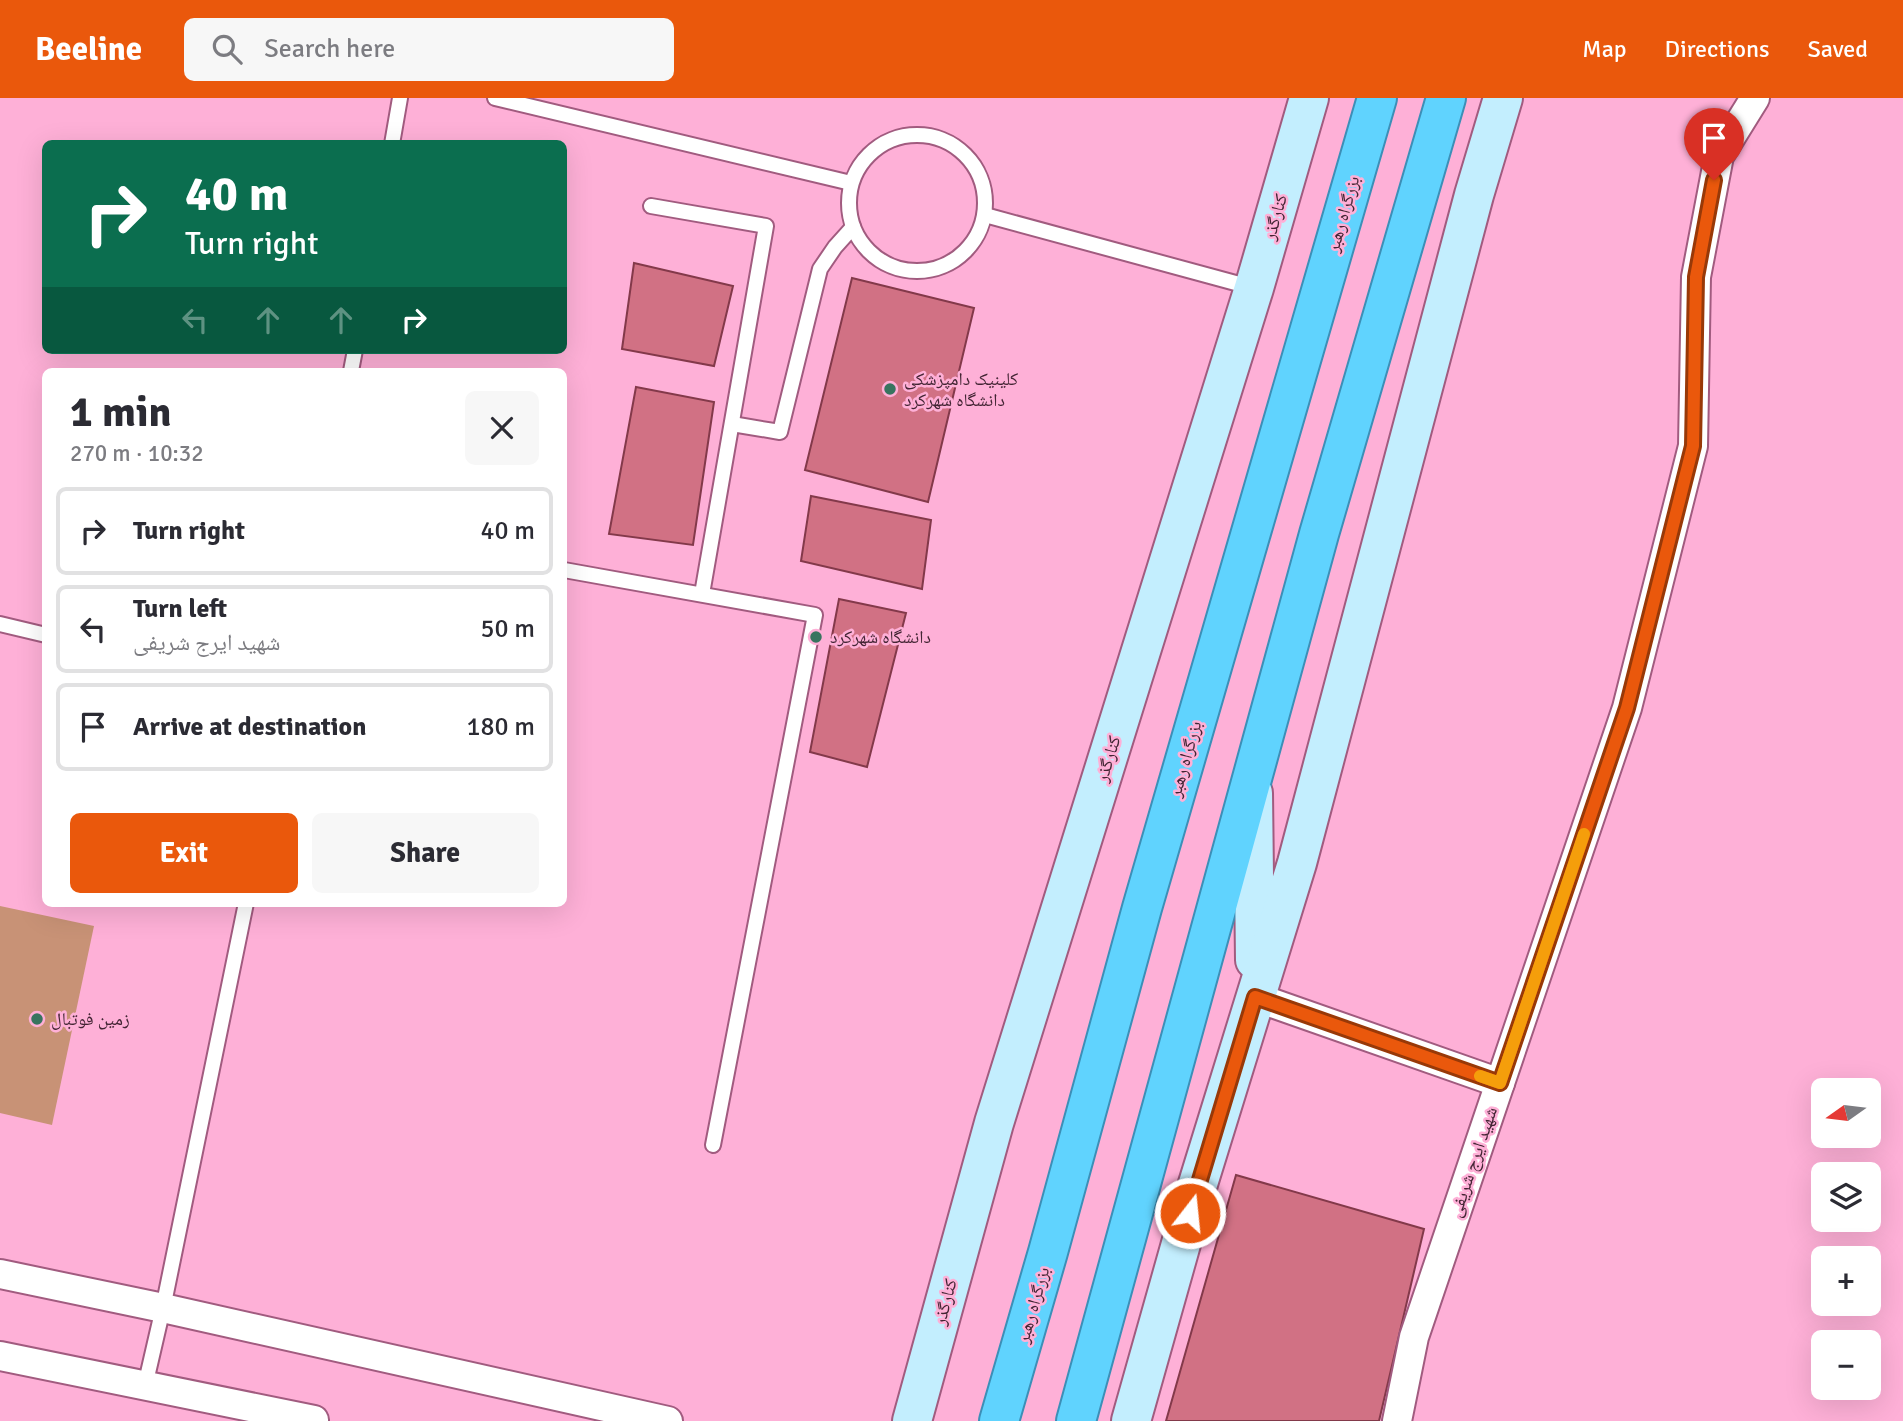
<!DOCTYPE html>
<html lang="en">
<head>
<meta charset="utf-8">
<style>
  :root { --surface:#fff; --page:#f7f7f7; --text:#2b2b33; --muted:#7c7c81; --line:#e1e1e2; --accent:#ea580c }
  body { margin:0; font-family:Signika,"Noto Naskh Arabic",sans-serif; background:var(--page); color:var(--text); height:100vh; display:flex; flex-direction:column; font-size:26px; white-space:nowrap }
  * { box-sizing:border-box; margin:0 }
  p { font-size:23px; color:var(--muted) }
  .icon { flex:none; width:38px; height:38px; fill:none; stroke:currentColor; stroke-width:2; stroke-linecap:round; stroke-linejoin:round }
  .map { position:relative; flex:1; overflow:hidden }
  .drawer { position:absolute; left:42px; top:270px; width:525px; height:539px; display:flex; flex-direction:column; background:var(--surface); border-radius:10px; box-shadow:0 7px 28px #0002 }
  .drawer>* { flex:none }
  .guide { position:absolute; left:42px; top:42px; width:525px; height:214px; border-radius:10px; box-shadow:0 7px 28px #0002; background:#0b6e4f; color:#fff; overflow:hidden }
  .needle { width:46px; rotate:256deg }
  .fabs { position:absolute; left:1811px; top:980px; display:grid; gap:14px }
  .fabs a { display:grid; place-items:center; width:70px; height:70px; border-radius:10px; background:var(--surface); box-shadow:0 7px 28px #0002; font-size:35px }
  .pin { position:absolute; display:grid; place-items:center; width:60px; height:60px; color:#fff; margin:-72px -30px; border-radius:50% 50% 50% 0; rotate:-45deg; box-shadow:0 0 7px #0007 }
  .pin .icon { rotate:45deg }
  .me { position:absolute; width:77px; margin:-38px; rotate:16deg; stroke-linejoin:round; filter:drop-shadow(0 0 5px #0008) }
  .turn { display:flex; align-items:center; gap:24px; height:147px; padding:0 28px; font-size:32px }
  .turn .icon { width:91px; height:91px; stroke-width:2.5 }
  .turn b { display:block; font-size:49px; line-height:60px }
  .lanes { display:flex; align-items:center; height:66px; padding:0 28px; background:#0003; justify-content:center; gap:35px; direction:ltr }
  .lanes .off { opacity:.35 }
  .round { display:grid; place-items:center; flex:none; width:74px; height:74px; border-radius:10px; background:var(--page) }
  .summary { display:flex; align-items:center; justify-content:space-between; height:119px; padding:0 28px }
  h1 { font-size:42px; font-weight:800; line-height:52px }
  .cta { display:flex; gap:14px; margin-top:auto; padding:14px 28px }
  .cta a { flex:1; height:80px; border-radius:10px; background:var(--accent); color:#fff; font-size:28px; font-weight:800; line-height:80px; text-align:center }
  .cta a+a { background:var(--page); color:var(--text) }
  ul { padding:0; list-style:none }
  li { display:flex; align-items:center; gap:21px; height:88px; margin:0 14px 10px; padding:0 14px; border:4px solid var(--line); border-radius:10px }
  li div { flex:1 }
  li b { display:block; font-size:26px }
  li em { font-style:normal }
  header { display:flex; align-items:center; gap:42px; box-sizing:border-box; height:98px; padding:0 35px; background:var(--accent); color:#fff }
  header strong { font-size:33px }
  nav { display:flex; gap:38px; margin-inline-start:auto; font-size:24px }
  .search { width:490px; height:63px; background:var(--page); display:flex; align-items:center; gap:18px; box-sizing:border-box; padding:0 24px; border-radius:10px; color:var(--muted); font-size:26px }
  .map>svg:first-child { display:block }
</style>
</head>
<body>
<header>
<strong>Beeline</strong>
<div class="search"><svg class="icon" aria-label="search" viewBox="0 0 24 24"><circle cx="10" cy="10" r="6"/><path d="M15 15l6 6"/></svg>Search here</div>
<nav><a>Map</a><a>Directions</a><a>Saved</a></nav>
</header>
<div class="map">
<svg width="1903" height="1323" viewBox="0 0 1903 1323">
  <rect width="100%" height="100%" fill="#feb0d7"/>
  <path fill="#c89276" d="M0,808L94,828L52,1027L0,1015Z"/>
  <g fill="#d17184" stroke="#83394a" stroke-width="2">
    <path d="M634,165L733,188L714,268L622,251Z"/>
    <path d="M852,180L974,210L928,404L805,372Z"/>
    <path d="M636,289L714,304L693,447L609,436Z"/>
    <path d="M811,398L931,422L922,491L801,463Z"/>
    <path d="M839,501L906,515L867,669L810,654Z"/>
    <path d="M1236,1077L1424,1131L1379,1323H1166Z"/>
  </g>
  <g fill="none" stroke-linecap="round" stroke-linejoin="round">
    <defs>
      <g id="service">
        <path d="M495,0L851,85"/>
        <circle cx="917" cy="105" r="68"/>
        <path d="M392,46L400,0"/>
        <path d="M651,108L766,128L702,496"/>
        <path d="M985,117L1254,190"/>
        <path d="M351,273L355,252"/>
        <path d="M732,326L780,334L820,171L835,149L853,129"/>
        <path d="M564,472L815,517L713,1047"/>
        <path d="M0,526L46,537"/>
        <path d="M145,1288L163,1210L246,805"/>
      </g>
      <g id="minor">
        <path d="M1255,899L1500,985"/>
        <path d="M0,1176L163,1210L668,1323"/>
        <path d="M0,1258L314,1322"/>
        <path d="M1397,1323L1414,1239L1627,610L1693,348L1696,179L1719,58L1755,0"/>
      </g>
      <g id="secondary">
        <path d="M1253,695L1255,862"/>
        <path d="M912,1323L994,1025L1254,190L1309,0"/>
        <path d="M1131,1323L1197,1089L1297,765L1474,97L1503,0"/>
      </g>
      <g id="trunk">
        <path d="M999,1323L1048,1154L1142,810L1377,0"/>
        <path d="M1076,1323L1319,436L1446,0"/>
      </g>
    </defs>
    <use href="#service" stroke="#a15b7f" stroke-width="18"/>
    <use href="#minor" stroke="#a15b7f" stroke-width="32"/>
    <use href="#secondary" stroke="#a15b7f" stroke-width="42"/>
    <use href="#trunk" stroke="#3c8fb7" stroke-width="42"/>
    <use href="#service" stroke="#fff" stroke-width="14"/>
    <use href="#minor" stroke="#fff" stroke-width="28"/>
    <use href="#secondary" stroke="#c3eefe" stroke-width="38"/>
    <use href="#trunk" stroke="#60d3fe" stroke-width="38"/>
  </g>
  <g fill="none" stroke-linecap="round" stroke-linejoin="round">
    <defs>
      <path id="route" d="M1190,1115L1255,899L1500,985L1627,610L1693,348L1696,179L1714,82"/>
    </defs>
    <use href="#route" stroke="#983908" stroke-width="18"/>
    <use href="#route" stroke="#ea580c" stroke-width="12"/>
    <path stroke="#f59e0b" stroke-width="12" d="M1480,978L1500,985L1584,736"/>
  </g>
  <g fill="#38745f" stroke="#feb0d7" stroke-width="2.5">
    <circle cx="890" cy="291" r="7"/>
    <circle cx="816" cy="539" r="7"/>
    <circle cx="37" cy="921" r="7"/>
  </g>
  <g text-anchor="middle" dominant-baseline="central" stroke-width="5" stroke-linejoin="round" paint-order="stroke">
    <g font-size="18" fill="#432534" stroke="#feb0d7">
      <text transform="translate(1343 116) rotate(-74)">بزرگراه رهبر</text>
      <text transform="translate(1275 119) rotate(-74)">کنارگذر</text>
      <text transform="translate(1108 661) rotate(-73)">کنارگذر</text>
      <text transform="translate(1185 661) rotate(-74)">بزرگراه رهبر</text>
      <text transform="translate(1473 1064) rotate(-71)">شهید ایرج شریفی</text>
      <text transform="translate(945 1204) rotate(-75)">کنارگذر</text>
      <text transform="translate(1033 1207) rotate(-74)">بزرگراه رهبر</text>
    </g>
    <g font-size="18" fill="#432534" stroke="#feb0d7" text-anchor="start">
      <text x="904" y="281">کلینیک دامپزشکی<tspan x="904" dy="21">دانشگاه شهرکرد</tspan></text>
      <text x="830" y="539">دانشگاه شهرکرد</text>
      <text x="51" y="921">زمین فوتبال</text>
    </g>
  </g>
</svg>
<div class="fabs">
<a><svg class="needle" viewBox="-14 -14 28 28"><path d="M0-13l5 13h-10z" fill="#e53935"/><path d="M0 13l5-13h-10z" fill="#7c7c81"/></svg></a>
<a><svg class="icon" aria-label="layers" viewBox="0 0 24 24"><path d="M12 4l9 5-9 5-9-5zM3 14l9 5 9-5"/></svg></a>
<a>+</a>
<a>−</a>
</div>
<div class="pin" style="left:1714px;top:82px;background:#d93025"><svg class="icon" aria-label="arrive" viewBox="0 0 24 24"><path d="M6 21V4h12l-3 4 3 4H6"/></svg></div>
<svg class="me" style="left:1190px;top:1115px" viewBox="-20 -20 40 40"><circle r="17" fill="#ea580c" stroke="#fff" stroke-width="3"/><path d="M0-11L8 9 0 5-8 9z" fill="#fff"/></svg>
<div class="guide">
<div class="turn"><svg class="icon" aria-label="right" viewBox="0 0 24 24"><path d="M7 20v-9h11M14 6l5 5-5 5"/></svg><div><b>40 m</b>Turn right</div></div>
<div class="lanes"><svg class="icon off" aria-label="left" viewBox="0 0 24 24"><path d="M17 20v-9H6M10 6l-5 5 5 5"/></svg><svg class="icon off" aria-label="ahead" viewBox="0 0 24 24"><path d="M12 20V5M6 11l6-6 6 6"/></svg><svg class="icon off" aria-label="ahead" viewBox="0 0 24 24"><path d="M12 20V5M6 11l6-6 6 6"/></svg><svg class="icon" aria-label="right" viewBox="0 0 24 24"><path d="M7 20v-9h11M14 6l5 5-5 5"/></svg></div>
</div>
<section class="drawer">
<div class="summary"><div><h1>1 min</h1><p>270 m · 10:32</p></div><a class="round"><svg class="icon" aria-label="close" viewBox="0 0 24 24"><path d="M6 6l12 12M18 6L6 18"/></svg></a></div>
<ul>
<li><svg class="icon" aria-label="right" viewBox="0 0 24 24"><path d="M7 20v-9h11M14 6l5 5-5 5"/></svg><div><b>Turn right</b></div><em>40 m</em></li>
<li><svg class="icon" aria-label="left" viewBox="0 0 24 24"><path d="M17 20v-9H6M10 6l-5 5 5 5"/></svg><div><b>Turn left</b><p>شهید ایرج شریفی</p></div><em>50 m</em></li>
<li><svg class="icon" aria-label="arrive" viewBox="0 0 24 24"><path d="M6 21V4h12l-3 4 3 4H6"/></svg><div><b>Arrive at destination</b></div><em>180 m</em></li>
</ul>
<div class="cta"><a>Exit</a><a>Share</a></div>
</section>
</div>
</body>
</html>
